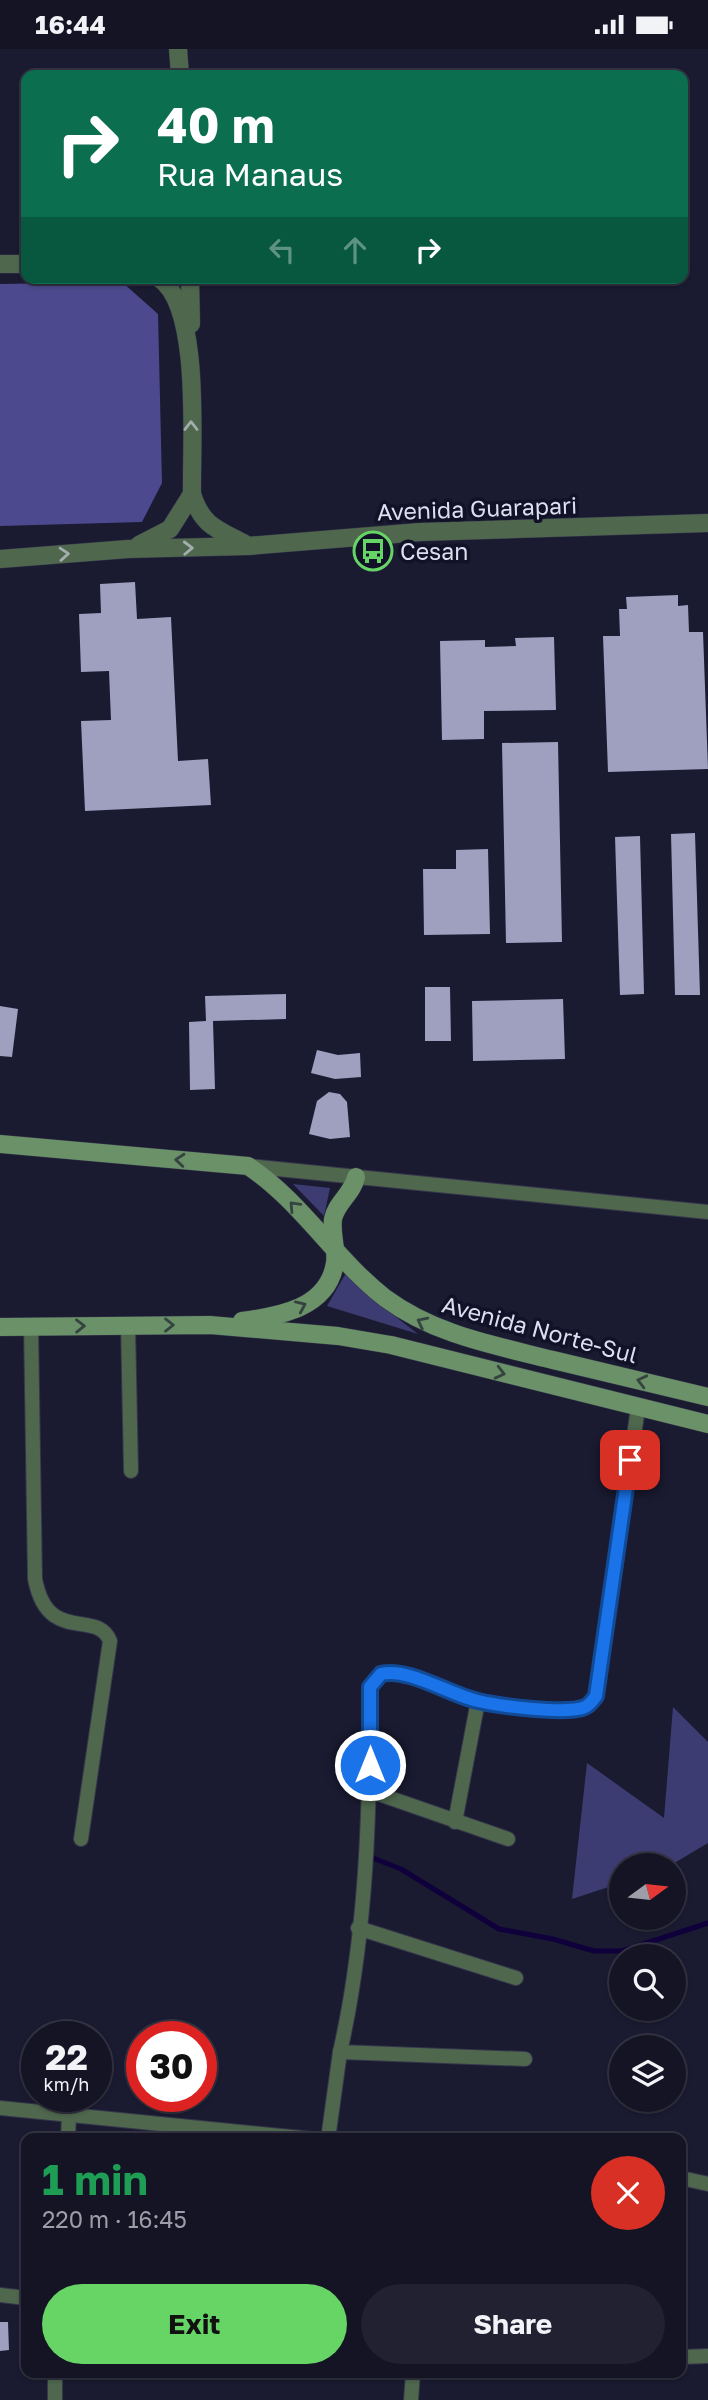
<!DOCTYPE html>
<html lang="en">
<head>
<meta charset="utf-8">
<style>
  :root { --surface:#141425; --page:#212132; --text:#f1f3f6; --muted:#9d9ea7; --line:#333342; --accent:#67d466 }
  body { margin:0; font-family:"Golos Text",sans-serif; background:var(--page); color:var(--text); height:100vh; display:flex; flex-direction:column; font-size:26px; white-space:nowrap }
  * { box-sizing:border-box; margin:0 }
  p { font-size:23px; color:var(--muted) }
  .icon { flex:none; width:38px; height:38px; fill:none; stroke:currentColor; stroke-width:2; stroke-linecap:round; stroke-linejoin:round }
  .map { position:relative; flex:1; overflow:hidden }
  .sheet { position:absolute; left:21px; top:2084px; width:665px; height:245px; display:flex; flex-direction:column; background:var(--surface); border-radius:14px; box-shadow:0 2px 5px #0004,0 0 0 2px var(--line) }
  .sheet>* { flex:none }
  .guide { position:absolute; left:21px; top:21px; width:667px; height:214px; border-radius:14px; box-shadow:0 2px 5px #0004,0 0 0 2px var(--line); background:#0b6e4f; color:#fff; overflow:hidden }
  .needle { width:46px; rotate:75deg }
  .tools { position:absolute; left:609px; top:1804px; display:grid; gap:14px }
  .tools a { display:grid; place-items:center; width:77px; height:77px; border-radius:50%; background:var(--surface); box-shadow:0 2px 5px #0004,0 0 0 2px var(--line); font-size:35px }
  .speed { position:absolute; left:21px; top:1972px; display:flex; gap:14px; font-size:35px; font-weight:700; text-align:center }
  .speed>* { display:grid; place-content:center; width:91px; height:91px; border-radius:50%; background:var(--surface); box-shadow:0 2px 5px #0004,0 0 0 2px var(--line); line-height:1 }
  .speed small { font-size:18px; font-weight:400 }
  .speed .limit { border:10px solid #d22; background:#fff; color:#111 }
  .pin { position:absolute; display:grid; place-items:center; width:60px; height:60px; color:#fff; margin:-30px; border-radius:14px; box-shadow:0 4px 10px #0006 }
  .me { position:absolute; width:77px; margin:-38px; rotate:0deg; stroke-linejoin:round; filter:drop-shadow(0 0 5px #0008) }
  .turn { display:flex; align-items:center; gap:24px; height:147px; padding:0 21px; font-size:32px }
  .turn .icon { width:91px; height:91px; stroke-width:2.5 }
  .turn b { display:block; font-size:49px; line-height:60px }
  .lanes { display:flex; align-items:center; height:66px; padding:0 21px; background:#0003; justify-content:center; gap:35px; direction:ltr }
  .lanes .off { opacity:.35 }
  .round { display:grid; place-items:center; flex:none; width:74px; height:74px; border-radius:37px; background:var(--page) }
  .head { display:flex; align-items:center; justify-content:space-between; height:119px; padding:0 21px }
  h1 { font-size:42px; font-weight:700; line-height:52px; color:#1e9e55 }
  .cta { display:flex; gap:14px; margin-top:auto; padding:14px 21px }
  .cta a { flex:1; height:80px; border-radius:42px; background:var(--accent); color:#111; font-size:28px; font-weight:700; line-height:80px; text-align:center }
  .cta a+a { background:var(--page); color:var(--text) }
  .status { display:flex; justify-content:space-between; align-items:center; height:49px; padding:0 35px; background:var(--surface); direction:ltr }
  .status svg { height:19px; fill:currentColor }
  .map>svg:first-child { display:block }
</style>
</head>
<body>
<div class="status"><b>16:44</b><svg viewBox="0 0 49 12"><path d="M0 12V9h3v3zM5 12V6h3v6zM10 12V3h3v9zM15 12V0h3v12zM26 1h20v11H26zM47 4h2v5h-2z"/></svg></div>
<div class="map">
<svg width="708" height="2351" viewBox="0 0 708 2351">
  <rect width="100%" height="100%" fill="#1a1a31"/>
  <g fill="#3d3c72">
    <path d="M293,1135L330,1139L324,1167Z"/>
    <path d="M346,1224L365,1244L418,1285L327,1257Z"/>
    <path d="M673,1658L708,1693V1794L671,1816H621V1834L572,1850L587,1714L664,1769Z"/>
  </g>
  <path fill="#4c498e" d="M122,233L158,265L162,434L142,473L0,477V235Z"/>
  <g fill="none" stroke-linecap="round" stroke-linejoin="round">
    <path stroke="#0f003c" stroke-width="5" d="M368,1807L401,1820L499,1880L553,1890L594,1902H622L708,1874"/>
  </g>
  <g fill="#9fa0bf">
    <path d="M135,533L137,570L171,568L178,712L208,710L211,756L85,762L81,672L111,671L109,622L81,623L79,565L101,564L100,535Z"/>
    <path d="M678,546V557L688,556L689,583H703L708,720L608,723L603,587H620L619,560H627L626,548Z"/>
    <path d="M554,588L556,661L484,662V690L442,691L440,592L485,591V598L516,597L515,589Z"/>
    <path d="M558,693L562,893L506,894L502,694Z"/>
    <path d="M695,784L700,946H675L671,785Z"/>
    <path d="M640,787L644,945L620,946L615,788Z"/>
    <path d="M488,800L490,885L424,886L423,820H456V801Z"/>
    <path d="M425,938H450L451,992H425Z"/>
    <path d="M286,945V970L213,972L215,1040L190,1041L189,973L206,972L205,947Z"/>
    <path d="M563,950L565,1010L473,1012L472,952Z"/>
    <path d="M0,957L18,960L12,1008L0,1007Z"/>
    <path d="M317,1001L338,1006L360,1004L361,1028L335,1030L311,1024Z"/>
    <path d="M329,1043L340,1045L347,1053L350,1088L330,1090L309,1085L317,1052Z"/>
    <path d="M0,2273H8L9,2301L0,2302Z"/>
  </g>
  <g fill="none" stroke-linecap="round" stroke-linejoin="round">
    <defs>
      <g id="minor">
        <path d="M248,1117L708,1163"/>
        <path d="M128,1276L131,1422"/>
        <path d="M31,1277L35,1530C48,1597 97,1559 110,1592L81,1790"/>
        <path d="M370,1742L508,1790"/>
        <path d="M455,1773L478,1652"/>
        <path d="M358,1879L516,1929"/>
        <path d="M525,2010L340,2003C367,1884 370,1759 370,1638L381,1625C407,1618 451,1646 478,1652C498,1657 567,1666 585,1658C590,1656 593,1651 596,1647L638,1359"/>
        <path d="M0,2059L312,2090"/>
        <path d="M68,2090L69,2065"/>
        <path d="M328,2090L340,2003"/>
        <path d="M681,2129L708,2135"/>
        <path d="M0,2246L26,2249"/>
        <path d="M681,2308L708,2307"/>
        <path d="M55,2351V2324"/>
        <path d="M411,2351L413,2324"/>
      </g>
      <g id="tertiary">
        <path d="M178,0L180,26"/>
        <path d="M0,215H26"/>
        <path d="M159,229C202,257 191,397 192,445C202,477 217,480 245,495"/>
        <path d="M190,229L191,275"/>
        <path d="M139,496L170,480L192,445"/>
        <path d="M0,510L128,500L248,497L420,483L708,474"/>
      </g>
      <g id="secondary">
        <path d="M0,1095L248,1117C301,1152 335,1210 385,1249C435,1286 494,1296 553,1311C605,1323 656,1336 708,1348"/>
        <path d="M242,1272C280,1267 328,1259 335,1214C337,1199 331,1185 333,1170C336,1154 353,1144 356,1128"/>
        <path d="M0,1278L210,1276L338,1287L391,1296L708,1375"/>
      </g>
    </defs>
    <use href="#minor" stroke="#35354b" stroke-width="16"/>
    <use href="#tertiary" stroke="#35354b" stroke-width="19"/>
    <use href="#secondary" stroke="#35354b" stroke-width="19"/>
    <use href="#minor" stroke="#4e674d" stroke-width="14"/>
    <use href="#tertiary" stroke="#4e674d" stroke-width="18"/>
    <use href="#secondary" stroke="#6a9167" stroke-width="18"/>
  </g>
  <defs><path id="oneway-chevron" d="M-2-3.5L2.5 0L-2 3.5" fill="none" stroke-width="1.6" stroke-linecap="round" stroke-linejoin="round" transform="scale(1.75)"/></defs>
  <g stroke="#a4aeae">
    <use href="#oneway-chevron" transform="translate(191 377) rotate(-90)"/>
    <use href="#oneway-chevron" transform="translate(188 499) rotate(-2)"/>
    <use href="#oneway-chevron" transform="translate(64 505) rotate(-4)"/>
  </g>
  <g stroke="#354441">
    <use href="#oneway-chevron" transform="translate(180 1111) rotate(-175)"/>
    <use href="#oneway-chevron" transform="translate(294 1157) rotate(-133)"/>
    <use href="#oneway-chevron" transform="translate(301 1257) rotate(-24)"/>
    <use href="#oneway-chevron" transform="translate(422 1273) rotate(-153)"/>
    <use href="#oneway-chevron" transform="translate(169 1276)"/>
    <use href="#oneway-chevron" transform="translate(80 1277) rotate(-1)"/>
    <use href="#oneway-chevron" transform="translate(500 1324) rotate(14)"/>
    <use href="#oneway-chevron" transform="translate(642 1332) rotate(-166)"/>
  </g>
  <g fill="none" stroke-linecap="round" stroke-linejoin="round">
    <defs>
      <path id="route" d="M370,1716V1638L381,1625C408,1618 450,1646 478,1652C499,1657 567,1666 585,1658C590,1656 593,1651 596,1647L630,1411"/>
    </defs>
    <use href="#route" stroke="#114b97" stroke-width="18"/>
    <use href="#route" stroke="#1a73e8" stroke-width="12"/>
  </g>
  <defs>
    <symbol id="bus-ring" viewBox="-11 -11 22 22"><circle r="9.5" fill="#111127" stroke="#67d466" stroke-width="1.5"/><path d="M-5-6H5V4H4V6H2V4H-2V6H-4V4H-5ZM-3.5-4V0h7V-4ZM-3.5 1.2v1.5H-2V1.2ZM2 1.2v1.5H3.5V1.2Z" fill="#67d466"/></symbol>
  </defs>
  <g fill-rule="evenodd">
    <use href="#bus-ring" x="351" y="480" width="44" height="44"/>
  </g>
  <g text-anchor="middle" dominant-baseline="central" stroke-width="7" stroke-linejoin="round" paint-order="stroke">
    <g font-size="23" fill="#dddeee" stroke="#111127">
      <text transform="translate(477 459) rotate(-2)">Avenida Guarapari</text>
      <text transform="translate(540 1280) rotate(15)">Avenida Norte-Sul</text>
    </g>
    <g font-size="23" fill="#dddeee" stroke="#111127" text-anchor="start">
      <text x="400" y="502">Cesan</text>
    </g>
  </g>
</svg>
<div class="tools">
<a><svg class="needle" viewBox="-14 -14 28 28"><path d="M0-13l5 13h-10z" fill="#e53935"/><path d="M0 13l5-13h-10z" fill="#9d9ea7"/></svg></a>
<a><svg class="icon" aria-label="search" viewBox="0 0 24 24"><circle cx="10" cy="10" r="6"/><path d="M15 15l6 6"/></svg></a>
<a><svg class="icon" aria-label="layers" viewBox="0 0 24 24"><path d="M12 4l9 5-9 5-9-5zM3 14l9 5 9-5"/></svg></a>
</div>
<div class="speed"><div>22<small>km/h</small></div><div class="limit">30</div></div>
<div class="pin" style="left:630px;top:1411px;background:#d93025"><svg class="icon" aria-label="arrive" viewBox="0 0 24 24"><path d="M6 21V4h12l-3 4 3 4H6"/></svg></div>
<svg class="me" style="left:370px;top:1716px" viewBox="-20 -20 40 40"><circle r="17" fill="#1a73e8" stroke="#fff" stroke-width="3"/><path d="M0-11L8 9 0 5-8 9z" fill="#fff"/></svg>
<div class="guide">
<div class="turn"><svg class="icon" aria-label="right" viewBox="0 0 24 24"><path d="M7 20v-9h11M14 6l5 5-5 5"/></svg><div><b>40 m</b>Rua Manaus</div></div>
<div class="lanes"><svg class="icon off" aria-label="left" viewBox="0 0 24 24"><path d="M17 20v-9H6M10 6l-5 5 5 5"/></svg><svg class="icon off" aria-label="ahead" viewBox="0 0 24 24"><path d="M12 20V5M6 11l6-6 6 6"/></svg><svg class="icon" aria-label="right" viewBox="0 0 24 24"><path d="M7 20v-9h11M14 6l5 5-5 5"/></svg></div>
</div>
<section class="sheet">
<div class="head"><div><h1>1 min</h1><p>220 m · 16:45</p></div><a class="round" style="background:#d93025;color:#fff"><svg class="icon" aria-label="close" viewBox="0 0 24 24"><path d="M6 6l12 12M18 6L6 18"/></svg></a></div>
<div class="cta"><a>Exit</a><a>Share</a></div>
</section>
</div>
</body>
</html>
